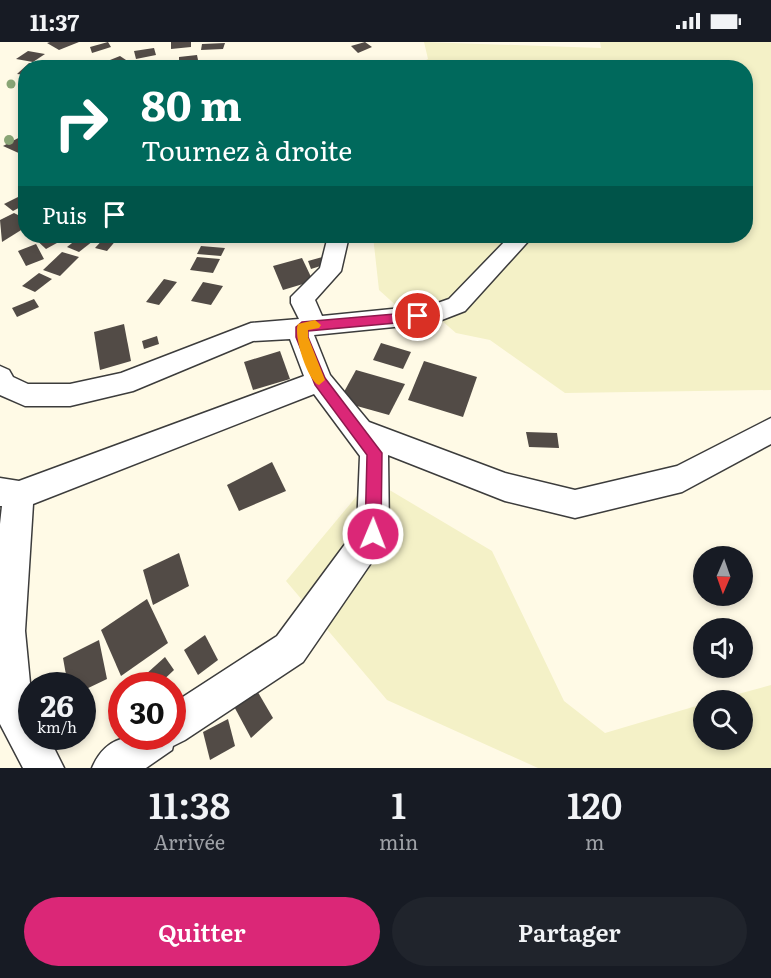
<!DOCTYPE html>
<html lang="fr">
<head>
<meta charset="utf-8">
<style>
  :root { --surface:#171b24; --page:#20242c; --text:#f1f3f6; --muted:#9ea1a6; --accent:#db2777 }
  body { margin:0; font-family:Literata,serif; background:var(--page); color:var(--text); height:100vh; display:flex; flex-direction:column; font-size:22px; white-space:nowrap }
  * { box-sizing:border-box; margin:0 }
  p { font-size:20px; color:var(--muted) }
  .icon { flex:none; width:33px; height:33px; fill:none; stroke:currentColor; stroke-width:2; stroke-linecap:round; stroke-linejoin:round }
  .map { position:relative; height:726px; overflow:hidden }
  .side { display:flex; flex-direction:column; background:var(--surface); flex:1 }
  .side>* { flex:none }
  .top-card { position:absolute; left:18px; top:18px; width:735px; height:183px; border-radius:24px; box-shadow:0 3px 9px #0003; background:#00695c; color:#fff; overflow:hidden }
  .needle { width:39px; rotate:182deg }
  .fabs { position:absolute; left:693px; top:504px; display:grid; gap:12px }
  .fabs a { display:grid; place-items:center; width:60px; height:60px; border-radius:50%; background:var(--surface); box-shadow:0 3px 9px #0003; font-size:30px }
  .speed { position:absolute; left:18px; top:630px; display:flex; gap:12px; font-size:30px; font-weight:700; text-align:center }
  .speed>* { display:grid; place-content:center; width:78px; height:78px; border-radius:50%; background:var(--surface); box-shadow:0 3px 9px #0003; line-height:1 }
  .speed small { font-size:15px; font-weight:400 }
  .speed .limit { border:9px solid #d22; background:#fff; color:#111 }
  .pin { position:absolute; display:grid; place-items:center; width:51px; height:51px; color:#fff; margin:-26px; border:3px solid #fff; border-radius:50%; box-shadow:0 2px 6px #0007 }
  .me { position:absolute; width:66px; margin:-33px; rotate:1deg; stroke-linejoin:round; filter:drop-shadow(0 0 4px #0008) }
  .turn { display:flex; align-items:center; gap:21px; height:126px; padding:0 24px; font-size:27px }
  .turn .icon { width:78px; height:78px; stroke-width:2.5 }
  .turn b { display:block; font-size:42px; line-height:51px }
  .then { display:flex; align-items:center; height:57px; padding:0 24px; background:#0003; gap:12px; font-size:22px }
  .eta { display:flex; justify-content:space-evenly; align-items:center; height:102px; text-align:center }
  .eta b { font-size:36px; font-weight:600; line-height:42px }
  .cta { display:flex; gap:12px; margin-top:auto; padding:12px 24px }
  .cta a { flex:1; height:69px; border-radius:36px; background:var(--accent); color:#fff; font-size:24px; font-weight:600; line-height:69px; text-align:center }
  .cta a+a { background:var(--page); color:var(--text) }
  .status { display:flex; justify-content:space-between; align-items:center; height:42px; padding:0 30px; background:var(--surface); direction:ltr }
  .status svg { height:16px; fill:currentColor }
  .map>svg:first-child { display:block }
</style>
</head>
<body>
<div class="status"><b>11:37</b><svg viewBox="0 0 49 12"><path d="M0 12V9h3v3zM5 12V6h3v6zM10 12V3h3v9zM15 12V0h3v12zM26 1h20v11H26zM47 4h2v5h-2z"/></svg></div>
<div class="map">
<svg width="771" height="726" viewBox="0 0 771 726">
  <rect width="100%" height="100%" fill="#fffae6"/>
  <g fill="#f4f1c7">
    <path d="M424,0L601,6L600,0H771V348L565,351L490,298L456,291L434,272L400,267L379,248L373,194H746V26L413,25L428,17Z"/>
    <path d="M371,437L492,509L564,659L605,691L703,662L704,698H742V658H716L771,643V726H538L387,658L286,539Z"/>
  </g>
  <g fill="#524b46">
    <path d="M79,0L59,8L47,1L50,0Z"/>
    <path d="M108,0L111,5L92,11L90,5Z"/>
    <path d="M171,0H191V5L171,7Z"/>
    <path d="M365,0L372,5L358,11L351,4Z"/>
    <path d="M225,1L223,7L201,8L202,2Z"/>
    <path d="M154,6L156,13L136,17L134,9Z"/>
    <path d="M28,9L45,12L33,20L16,17Z"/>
    <path d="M197,13L198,18L179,21V15Z"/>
    <path d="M120,14L129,20L119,24L110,18Z"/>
    <path d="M29,21L49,22L45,26H26V33L17,32Z"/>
    <path d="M24,93L26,112L23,113L3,104Z"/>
    <path d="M20,154L26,158V162L13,169L4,162Z"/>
    <path d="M14,171L26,177V185L2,200L0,178Z"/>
    <path d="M32,194H63L66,196L46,207Z"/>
    <path d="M81,194L93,199L79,210L67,205Z"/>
    <path d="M106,194L118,196L107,209L95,206Z"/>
    <path d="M36,202L44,217L26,224L18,209Z"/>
    <path d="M201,204L225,206L221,214L197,212Z"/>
    <path d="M62,210L79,215L60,234L43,228Z"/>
    <path d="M326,214L330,221L311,227L308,219Z"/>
    <path d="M197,215L220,217L213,231L190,228Z"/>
    <path d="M302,216L313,239L283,248L273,224Z"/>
    <path d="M39,231L52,237L35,250L22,244Z"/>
    <path d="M164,237L177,240L159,263L146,260Z"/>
    <path d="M203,240L223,244L211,263L191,259Z"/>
    <path d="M34,257L39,265L17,275L12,266Z"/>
    <path d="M124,282L131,319L100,328L94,290Z"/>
    <path d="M157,294L159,302L144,307L142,299Z"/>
    <path d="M381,301L411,310L403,327L373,318Z"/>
    <path d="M280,309L290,337L253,348L244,320Z"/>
    <path d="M424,319L477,335L463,375L408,358Z"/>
    <path d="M356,328L405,342L389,373L339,359Z"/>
    <path d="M526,390L557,391L559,406L529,405Z"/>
    <path d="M272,420L286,449L239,469L227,443Z"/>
    <path d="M179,511L189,544L153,563L143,528Z"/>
    <path d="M147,557L168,601L121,634L101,588Z"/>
    <path d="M205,593L218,618L198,633L184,608Z"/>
    <path d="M99,598L107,637L82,649V644H68L63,616Z"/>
    <path d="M165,615L174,628L157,644H151L145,633Z"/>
    <path d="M252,640L273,676L251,696L230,657Z"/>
    <path d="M228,677L235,704L210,718L203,690Z"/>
  </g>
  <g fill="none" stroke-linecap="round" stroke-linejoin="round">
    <defs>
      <path id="minor" d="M328,194H349L341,229L315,258L322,274L432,263L449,257L510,194H533L465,269L434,281L314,293L330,333L369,380L505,431L575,448L677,424L771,376V402L682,450L575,476L505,459L388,413L389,491L384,502L303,620L185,698L173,704L172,708L146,726H92C108,688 138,694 172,694V662L277,594L357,486L360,414L314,352L33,462L25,589L32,662V694H48L64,726H23L0,682V482L2,464H0V436L19,439L304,334L290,297L253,299L133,349L70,364H25L0,353V324L9,328L13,335L28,342H70L121,331L251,281L299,277L291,261V255L320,226Z"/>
    </defs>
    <use href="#minor" stroke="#3c3c3c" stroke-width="3"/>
    <use href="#minor" fill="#fff" fill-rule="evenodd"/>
  </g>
  <g fill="#89a576">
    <circle cx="11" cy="42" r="4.5"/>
    <circle cx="9" cy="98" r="5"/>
  </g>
  <path fill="#db2777" stroke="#8e194d" stroke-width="1.5" d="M418,270L424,274L418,279L308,289V295L325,336L382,411L381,492L378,497L373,499L367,497L365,492L367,413L315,343L296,295V285L302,280Z"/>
  <path fill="#f59e0b" d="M315,278L321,283L319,286L308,288V295L325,338L319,343C308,340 293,293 298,282Z"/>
</svg>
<div class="fabs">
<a><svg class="needle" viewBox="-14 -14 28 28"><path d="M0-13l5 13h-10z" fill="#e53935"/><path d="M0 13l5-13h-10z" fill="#9ea1a6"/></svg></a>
<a><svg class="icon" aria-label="sound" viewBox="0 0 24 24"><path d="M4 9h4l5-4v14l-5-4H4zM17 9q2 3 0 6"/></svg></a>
<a><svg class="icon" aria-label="search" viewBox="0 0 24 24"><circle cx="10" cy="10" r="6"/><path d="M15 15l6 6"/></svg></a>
</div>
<div class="speed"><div>26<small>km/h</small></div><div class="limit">30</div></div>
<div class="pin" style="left:418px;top:274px;background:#d93025"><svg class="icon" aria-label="arrive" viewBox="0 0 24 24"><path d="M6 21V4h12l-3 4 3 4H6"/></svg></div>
<svg class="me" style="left:373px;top:492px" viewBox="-20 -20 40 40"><circle r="17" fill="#db2777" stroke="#fff" stroke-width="3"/><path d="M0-11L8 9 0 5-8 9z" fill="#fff"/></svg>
<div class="top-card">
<div class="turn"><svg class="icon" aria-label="right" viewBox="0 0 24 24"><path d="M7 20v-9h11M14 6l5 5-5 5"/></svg><div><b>80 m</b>Tournez à droite</div></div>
<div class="then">Puis<svg class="icon" aria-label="arrive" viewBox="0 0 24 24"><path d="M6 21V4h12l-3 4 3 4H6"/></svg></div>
</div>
</div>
<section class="side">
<div class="eta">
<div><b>11:38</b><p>Arrivée</p></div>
<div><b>1</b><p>min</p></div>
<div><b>120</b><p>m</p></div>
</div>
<div class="cta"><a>Quitter</a><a>Partager</a></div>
</section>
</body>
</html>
